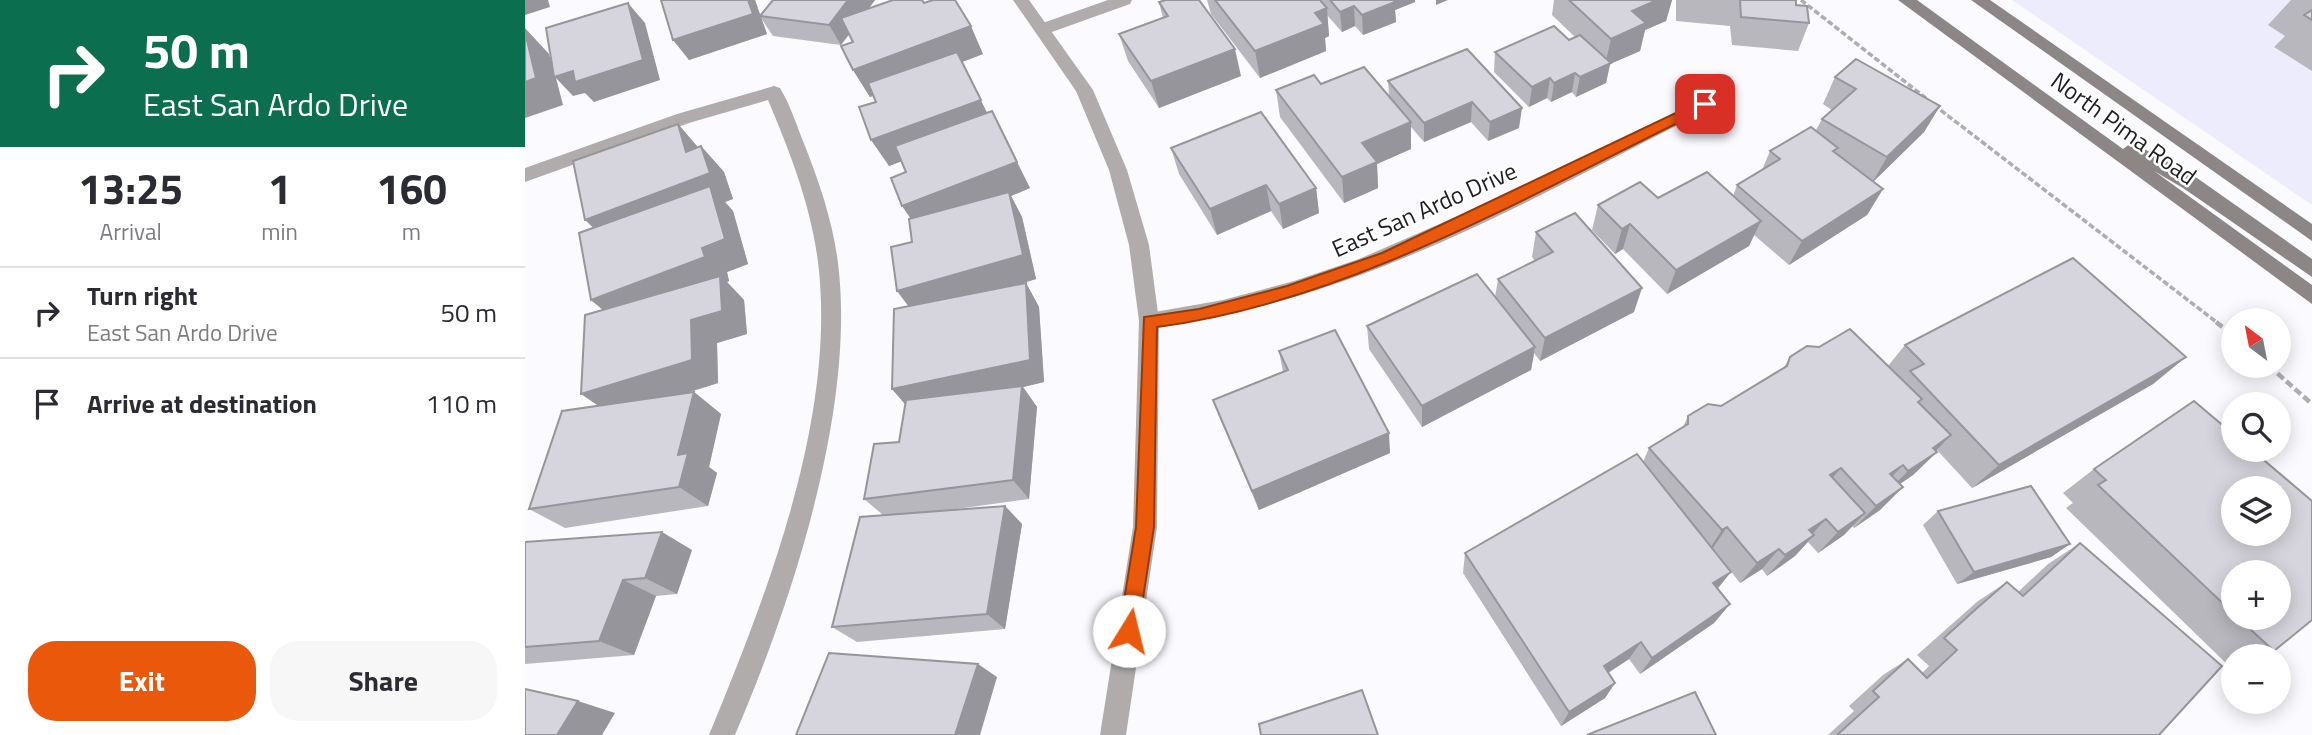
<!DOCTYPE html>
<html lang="en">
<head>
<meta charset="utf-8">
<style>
  :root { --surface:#fff; --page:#f7f7f7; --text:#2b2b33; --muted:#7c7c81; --line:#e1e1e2; --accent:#ea580c }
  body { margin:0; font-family:"Titillium Web",sans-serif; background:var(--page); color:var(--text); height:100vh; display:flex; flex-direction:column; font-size:26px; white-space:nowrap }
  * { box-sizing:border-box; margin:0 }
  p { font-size:23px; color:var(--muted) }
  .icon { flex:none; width:38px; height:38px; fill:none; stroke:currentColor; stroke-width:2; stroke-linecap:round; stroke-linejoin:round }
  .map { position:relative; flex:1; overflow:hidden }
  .drawer { display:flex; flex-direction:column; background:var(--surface); width:525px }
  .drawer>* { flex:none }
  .hud { background:#0b6e4f; color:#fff; overflow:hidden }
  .needle { width:46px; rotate:328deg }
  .controls { position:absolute; left:1696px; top:308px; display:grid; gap:14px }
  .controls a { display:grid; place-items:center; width:70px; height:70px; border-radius:50%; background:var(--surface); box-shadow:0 4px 18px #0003; font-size:35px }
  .pin { position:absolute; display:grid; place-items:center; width:60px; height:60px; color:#fff; margin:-30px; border-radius:14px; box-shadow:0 4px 10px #0006 }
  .me { position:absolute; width:77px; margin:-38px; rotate:9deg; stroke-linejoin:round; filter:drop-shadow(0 0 5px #0008) }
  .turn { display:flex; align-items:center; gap:24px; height:147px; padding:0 28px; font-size:32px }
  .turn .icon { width:91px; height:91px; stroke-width:2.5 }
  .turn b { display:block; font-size:49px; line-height:60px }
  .eta { display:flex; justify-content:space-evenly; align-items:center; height:119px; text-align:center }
  .eta b { font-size:42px; font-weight:700; line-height:49px }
  .primary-button { display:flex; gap:14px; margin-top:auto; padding:14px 28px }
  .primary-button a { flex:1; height:80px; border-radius:28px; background:var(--accent); color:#fff; font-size:28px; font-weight:700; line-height:80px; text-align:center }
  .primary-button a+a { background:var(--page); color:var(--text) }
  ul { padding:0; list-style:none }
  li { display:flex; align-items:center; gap:21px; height:91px; padding:0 28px; border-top:2px solid var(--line) }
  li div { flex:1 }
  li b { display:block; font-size:26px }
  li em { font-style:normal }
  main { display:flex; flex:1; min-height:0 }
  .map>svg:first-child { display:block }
</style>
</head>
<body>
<main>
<section class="drawer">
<div class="hud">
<div class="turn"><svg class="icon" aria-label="right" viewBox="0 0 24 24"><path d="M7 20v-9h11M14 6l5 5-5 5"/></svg><div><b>50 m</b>East San Ardo Drive</div></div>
</div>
<div class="eta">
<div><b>13:25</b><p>Arrival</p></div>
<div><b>1</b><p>min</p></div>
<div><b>160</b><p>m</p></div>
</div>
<ul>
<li><svg class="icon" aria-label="right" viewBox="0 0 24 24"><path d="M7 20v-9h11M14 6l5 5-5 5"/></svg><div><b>Turn right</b><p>East San Ardo Drive</p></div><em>50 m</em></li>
<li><svg class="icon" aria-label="arrive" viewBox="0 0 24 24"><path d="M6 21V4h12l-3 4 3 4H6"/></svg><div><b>Arrive at destination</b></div><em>110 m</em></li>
</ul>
<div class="primary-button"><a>Exit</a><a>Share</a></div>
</section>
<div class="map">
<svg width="1787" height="735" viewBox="0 0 1787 735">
  <rect width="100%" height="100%" fill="#fafaff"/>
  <path fill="#edecfc" d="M1487,0H1787V205Z"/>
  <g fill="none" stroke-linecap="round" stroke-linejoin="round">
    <g stroke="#aeaeb2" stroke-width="3.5" stroke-dasharray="6 2.5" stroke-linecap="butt">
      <path d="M1276,0L1402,99"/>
      <path d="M1409,105L1694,324"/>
    </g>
    <g stroke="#aeaeb2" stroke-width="4.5" stroke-dasharray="8 3.5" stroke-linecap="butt">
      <path d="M1691,322L1708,335"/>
      <path d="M1744,366L1787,404"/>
    </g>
    <g fill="#b0acac" fill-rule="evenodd">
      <path d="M583,0H607L605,4L524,33H512L510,29L512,25Z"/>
      <path d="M249,86L255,88C266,106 272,127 280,146C295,184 308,223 313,263C331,408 267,602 210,735H184C242,594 312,417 293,262C286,206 265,152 243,100L164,123L0,182V168L152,114Z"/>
      <path d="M1180,98L1186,100L1189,104L1186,108C1051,176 915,254 769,297C721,311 673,321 624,329L617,327L614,321L617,315L624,313L698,300L769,281L834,259L972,199Z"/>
    </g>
    <path fill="#b0acac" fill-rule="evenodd" d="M488,0H504L568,90L602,170L624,245L634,321L632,527L601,735H575L608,527L614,321L604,245L584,170L551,91Z"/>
    <g fill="#8c8686" fill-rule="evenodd">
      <path d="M1373,0H1392L1598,149L1606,143L1612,145L1672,178L1787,259V277L1658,188L1629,171L1787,285V304Z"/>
      <path d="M1446,0H1465L1787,224V241Z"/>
    </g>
  </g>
  <g fill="#b8b7be" fill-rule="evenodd">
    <path d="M136,0H230L235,15L248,0H350L344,8L399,3L458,54L437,62L462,113L505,188L486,196L497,217L511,279L492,285L501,283L514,307L519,382L498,387L512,407L504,499L417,511L480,506L497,524L480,629L332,642L307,627L358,515L339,499L374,442L380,404L367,389L384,306L387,242L381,172L376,161L364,166L351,102L348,96L345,97L328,70V42L324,34L316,45L248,36L236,18L242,34L164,60Z"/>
    <path d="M682,0H890V2L870,10L871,22L838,35L830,26L817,32L802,15L804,36L800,38L801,51L735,78L686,14Z"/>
    <path d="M1029,0H1147L1141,21L1120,30L1115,51L1085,64L1081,83L1051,97L1047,92L1026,102L1022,98L1004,107L969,72L970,52L1044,40L1050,37L1027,15Z"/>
    <path d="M1151,0H1271V5L1284,23L1273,51L1207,45L1205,26L1151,21Z"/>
    <path d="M1766,0H1787V71L1749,47L1760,36L1743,25Z"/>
    <path d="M634,2L716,76L634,108L603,61L594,34L638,18Z"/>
    <path d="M942,49L994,128L963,141L946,122L899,142L886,127V149L852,164L853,188L819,203L755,117L751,90L796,84L864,96L863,81Z"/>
    <path d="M1310,77L1415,106L1399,132L1348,182L1358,189L1342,215L1264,265L1229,235L1224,246L1142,294L1098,249L1090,254L1067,230L1073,205L1133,198L1208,196L1212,185L1237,170L1245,151L1291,130L1297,119L1307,110L1298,104Z"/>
    <path d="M153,124L173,147L176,146L199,172L208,199L200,202L208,211L223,264L202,272L204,281L202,282L219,300L222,334L192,343L193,383L158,394L169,392L196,414L184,467L192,473L183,506L40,528L4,509L73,406L78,310L66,300Z"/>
    <path d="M646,148L791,188L794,213L758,229L746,211L692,235L654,174Z"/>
    <path d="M1011,232L1109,312L1015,361L1009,353L1006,370L897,427L844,349L842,326L970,297L973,279L1010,261L1007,257Z"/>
    <path d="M1380,345L1661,357L1628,384L1447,488L1412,450V452L1388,475L1375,484L1378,487L1355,510L1329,528L1327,526L1319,535L1293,553L1283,542L1270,556L1242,576L1237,569L1215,583L1188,548L1193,589L1205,604L1189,623L1115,674L1104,659L1083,673L1090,683L1080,698L1036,726L938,573L940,553L1118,462L1124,448L1158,427L1163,416L1196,406L1258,369L1265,357L1363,366Z"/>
    <path d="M754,351L865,453L734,510L696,421L688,400L758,372Z"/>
    <path d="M1669,401L1708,434V450H1727L1787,501V620L1749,651L1735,656H1708V666L1705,667L1541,508L1548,503L1538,493L1569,469ZM1708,488H1754V534H1708ZM1708,572H1754V618H1708Z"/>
    <path d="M1413,511L1545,544L1526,557L1432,584L1398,525Z"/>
    <path d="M0,542L167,550L152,594L131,596L109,655L0,664Z"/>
    <path d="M1555,543L1634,735H1303L1329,711L1324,706L1358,675L1383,659L1397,673L1404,666L1392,655L1453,601L1482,582L1493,592L1523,564Z"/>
  </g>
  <g fill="#96959b">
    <path d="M0,0H23L25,7L0,15Z"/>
    <path d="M223,0H230L242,34L164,60L148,40Z"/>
    <path d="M323,0H350L316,45L304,25Z"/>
    <path d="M862,0H890V2L870,10L871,22L838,35L837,15Z"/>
    <path d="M911,0H923L911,5Z"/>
    <path d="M1132,0H1147L1141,21L1120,30L1115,51L1085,64L1081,83L1051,97L1055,77L1080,65L1086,39L1107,11Z"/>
    <path d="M103,3L120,23L135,80L69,102L60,93L48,96L31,78L38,105L0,118V28L24,54L30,76Z"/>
    <path d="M829,6L830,26L817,32L815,12Z"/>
    <path d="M802,8L804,36L800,38L801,51L735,78L730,51L790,13Z"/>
    <path d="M446,26L458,54L437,62L469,127L364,166L346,140L437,62L345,97L328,70Z"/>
    <path d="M710,49L716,76L634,108L626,81Z"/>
    <path d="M1050,73L1047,92L1026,102L1029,83Z"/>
    <path d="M1025,78L1022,98L1004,107L1007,87Z"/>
    <path d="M947,102L946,122L899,142V123Z"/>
    <path d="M1415,106L1399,132L1347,183L1362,157Z"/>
    <path d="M997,108L994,128L963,141L965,122Z"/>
    <path d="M467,111L505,188L486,196L497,217L511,279L390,315L372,291L394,231L377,206Z"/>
    <path d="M886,122V149L852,164L853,188L819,203L817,177L837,143Z"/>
    <path d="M153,124L176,151V146L199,172L208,199L200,202L208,211L223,264L202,272L204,281L202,282L219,300L222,334L192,343L193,383L88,416L56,394L95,324L66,300L177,248L87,245L60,220L161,152Z"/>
    <path d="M741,185L746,211L692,235L685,209Z"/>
    <path d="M791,188L794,213L758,229L754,204Z"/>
    <path d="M1358,189L1342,215L1264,265L1277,241Z"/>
    <path d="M1236,221L1224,246L1142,294L1151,270Z"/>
    <path d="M1105,224L1098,249L1090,254L1097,229Z"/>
    <path d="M501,283L514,307L519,382L498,387L512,407L504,499L488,480L386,411L367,389Z"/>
    <path d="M1117,288L1109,312L1015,361L1020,338Z"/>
    <path d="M1010,347L1006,370L897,427V406Z"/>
    <path d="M1661,357L1628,384L1447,488L1474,465Z"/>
    <path d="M169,392L196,414L184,467L192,473L183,506L154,487L153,455Z"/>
    <path d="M864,433L865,453L734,510L727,491Z"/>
    <path d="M1426,435L1406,456L1412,452L1388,475L1360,494L1383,471L1408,448Z"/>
    <path d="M1378,465L1355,489L1365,474Z"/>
    <path d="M1316,468L1296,491L1305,475Z"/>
    <path d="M1378,487L1355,510L1329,528L1351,506Z"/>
    <path d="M480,506L497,524L480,629L462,614Z"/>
    <path d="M1340,513L1319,535L1293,553L1313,532Z"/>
    <path d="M1301,519L1282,540L1289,535L1270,556L1242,576L1284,530Z"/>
    <path d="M1202,527L1188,548L1183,551L1197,530Z"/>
    <path d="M137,532L167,550L152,594L120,578Z"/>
    <path d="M1545,544L1526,557L1432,584L1449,572Z"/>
    <path d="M1254,549L1237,569L1215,583L1232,563Z"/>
    <path d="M1206,572L1190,592L1188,583Z"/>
    <path d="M98,580L131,596L109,655L74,641Z"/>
    <path d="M1205,604L1189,623L1115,674L1127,658Z"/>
    <path d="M1116,642L1104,659L1069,682L1079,666Z"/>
    <path d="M453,664L472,677L455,735H430Z"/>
    <path d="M1090,683L1080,698L1036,726L1044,712Z"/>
    <path d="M53,701L90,713L77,735H32Z"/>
  </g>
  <g fill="#d6d5dd" stroke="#96959b" stroke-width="2" fill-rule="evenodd">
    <path d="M136,0H223L228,14L148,40Z"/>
    <path d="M248,0H323L304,25L235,16Z"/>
    <path d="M368,0H397L399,3L408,0H430L446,26L328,70L316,46L328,42L316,18Z"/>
    <path d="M641,0H674L710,49L626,81L594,34L643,16L634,2Z"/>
    <path d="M690,0H795L802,8L790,13L799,24L730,51Z"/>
    <path d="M805,0H868L870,2L837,15L829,6L815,12Z"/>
    <path d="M1044,0H1132L1107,11L1121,23L1086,39Z"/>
    <path d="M1215,0H1271V5L1282,6L1284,23L1216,17Z"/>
    <path d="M103,3L118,60L50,82L48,71L29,77L21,28Z"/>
    <path d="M1787,10V20L1779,15Z"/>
    <path d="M1029,26L1044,40L1055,35L1086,63L1055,77L1050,73L1029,83L1025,78L1007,87L970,52Z"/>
    <path d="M0,32L11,78L0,82Z"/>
    <path d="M942,49L997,108L965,122L947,102L899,123L863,81Z"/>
    <path d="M432,52L456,100L346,140L334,107L351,102L343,83Z"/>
    <path d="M1331,59L1415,106L1362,157L1297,119L1331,89L1310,77Z"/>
    <path d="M839,67L886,122L837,143L852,162L817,177L751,90L789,75L796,84Z"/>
    <path d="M467,111L492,162L377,206L366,178L381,172L370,146Z"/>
    <path d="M736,112L791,188L754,204L741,185L685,209L646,148Z"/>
    <path d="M153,124L161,152L176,146L185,173L60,220L48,161Z"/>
    <path d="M1286,127L1313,148L1308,151L1358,189L1277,241L1212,185L1255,159L1245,151Z"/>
    <path d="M1182,172L1236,221L1151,270L1105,224L1097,229L1073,205L1115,182L1133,198Z"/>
    <path d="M185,186L200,239L177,248L180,257L66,300L54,233Z"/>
    <path d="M484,192L498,255L372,291L366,247L387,242L384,219Z"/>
    <path d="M1050,213L1117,288L1020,338L973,279L1028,252L1011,232Z"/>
    <path d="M1548,258L1661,357L1474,465L1385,371L1399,364L1380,345Z"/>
    <path d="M952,274L1010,347L897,406L842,326Z"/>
    <path d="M195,276L197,311L166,320L167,360L56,394L60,315Z"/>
    <path d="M501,283L505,360L367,389L369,309Z"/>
    <path d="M1325,329L1397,399L1393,402L1426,435L1408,448L1412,452L1383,471L1378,465L1365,474L1378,487L1351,506L1316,468L1305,475L1340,513L1313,532L1301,519L1284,530L1289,535L1260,555L1254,549L1232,563L1202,527L1197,530L1124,448L1163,424V416L1183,404L1196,406L1262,366L1265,357L1282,346L1294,347Z"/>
    <path d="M810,330L864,433L727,491L688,400L763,370L754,351Z"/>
    <path d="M497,386L488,480L339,499L349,444L374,442L381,400Z"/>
    <path d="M169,392L153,455L163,453L154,487L4,509L37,411Z"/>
    <path d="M1669,401L1708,434V450H1727L1787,501V620L1749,651L1713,618H1754V572H1708V613L1573,485L1581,480L1569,469ZM1708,488H1754V534H1708Z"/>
    <path d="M1112,454L1206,572L1188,583L1205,604L1127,658L1116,642L1079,666L1090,683L1044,712L940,553Z"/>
    <path d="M1506,486L1545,544L1449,572L1413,511Z"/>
    <path d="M480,506L462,614L307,627L335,517Z"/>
    <path d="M137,532L120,578L98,580L74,641L0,647V542Z"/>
    <path d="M1555,543L1697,666L1634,735H1312L1354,697L1348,691L1383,659L1402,678L1432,650L1419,638L1451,609L1482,582L1498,596Z"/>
    <path d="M304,653L453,664L430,735H271Z"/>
    <path d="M0,689L53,701L32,735H0Z"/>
    <path d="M837,690L853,735H736L734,724Z"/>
    <path d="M1170,692L1191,735H1062Z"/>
  </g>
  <path fill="#ea580c" stroke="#983908" stroke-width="2" d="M1180,99L1185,100V107C1011,191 825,302 632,327L629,527L613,631L610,637L604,640L597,637L594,631L611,527L619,317L674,309L762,286L857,253Z"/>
  <g text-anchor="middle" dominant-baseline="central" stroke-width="5" stroke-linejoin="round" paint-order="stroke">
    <g font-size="24" fill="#1e1d20" stroke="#fff">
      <text transform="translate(1599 128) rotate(36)">North Pima Road</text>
      <text transform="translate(899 209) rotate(-24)">East San Ardo Drive</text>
    </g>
  </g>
</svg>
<div class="controls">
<a><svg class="needle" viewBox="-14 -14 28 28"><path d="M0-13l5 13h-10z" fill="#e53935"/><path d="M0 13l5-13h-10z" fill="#7c7c81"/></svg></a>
<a><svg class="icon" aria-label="search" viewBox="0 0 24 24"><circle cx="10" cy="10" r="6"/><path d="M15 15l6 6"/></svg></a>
<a><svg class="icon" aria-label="layers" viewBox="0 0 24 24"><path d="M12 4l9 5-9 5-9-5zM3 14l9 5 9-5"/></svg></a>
<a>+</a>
<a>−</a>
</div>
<div class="pin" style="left:1180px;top:104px;background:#d93025"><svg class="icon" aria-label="arrive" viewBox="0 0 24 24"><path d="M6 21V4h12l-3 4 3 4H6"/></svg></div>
<svg class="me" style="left:604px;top:631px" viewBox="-20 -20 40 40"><circle r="19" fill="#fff"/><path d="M0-13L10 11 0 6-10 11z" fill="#ea580c"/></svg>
</div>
</main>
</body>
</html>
